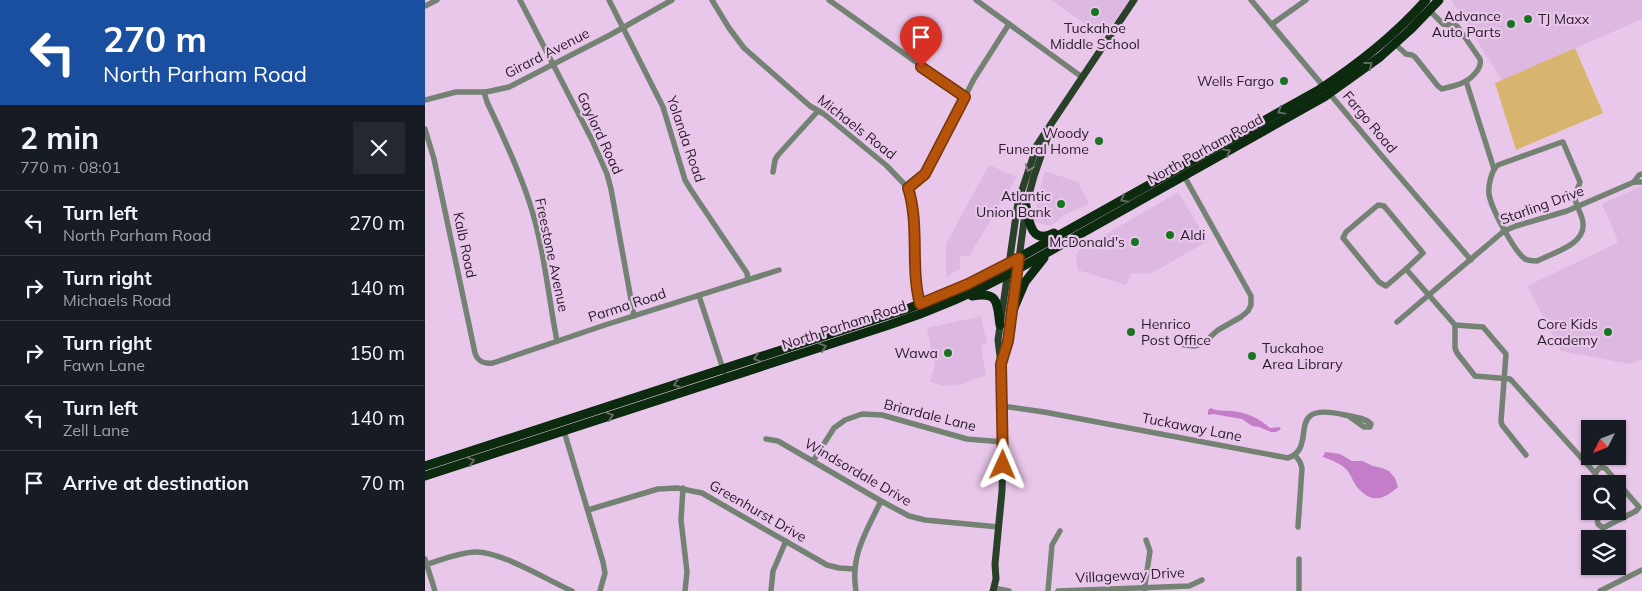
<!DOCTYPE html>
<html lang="en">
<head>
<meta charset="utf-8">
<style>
  :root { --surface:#171b24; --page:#242831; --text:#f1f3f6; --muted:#9ea1a6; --line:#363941 }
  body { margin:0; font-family:Mulish,sans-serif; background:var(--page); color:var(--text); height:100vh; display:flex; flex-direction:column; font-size:19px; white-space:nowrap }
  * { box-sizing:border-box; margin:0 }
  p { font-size:16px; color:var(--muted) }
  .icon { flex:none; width:28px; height:28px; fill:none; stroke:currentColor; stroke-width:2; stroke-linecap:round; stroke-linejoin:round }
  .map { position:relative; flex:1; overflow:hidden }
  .details { display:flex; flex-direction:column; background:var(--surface); width:425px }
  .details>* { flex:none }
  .hud { background:#1a4fa0; color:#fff; overflow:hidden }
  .needle { width:32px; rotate:228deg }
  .fabs { position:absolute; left:1156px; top:420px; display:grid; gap:10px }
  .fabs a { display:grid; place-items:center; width:45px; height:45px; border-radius:0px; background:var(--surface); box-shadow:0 1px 4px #0004; font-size:25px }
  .pin { position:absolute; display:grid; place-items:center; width:42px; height:42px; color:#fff; margin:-51px -21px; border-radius:50% 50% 50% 0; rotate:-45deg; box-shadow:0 0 5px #0007 }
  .pin .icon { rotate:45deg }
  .me { position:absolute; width:55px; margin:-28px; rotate:1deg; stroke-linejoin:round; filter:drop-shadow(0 0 4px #0008) }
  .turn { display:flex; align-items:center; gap:18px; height:105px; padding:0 20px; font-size:22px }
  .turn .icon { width:65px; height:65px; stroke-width:2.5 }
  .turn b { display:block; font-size:35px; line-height:42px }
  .round { display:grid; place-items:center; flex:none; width:52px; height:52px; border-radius:0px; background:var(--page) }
  .head { display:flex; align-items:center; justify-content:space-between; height:85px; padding:0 20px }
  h1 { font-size:30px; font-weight:700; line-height:38px }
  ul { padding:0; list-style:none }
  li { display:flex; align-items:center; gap:15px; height:65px; padding:0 20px; border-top:1px solid var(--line) }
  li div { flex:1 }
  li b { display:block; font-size:19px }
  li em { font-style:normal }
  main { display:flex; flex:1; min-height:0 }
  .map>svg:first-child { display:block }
</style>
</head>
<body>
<main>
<section class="details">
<div class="hud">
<div class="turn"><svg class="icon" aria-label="left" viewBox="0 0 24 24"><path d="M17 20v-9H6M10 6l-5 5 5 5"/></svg><div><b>270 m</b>North Parham Road</div></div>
</div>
<div class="head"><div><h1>2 min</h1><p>770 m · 08:01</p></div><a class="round"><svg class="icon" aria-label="close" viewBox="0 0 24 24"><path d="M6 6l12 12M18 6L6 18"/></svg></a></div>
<ul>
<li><svg class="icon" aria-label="left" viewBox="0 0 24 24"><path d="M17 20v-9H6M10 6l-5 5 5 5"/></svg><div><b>Turn left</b><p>North Parham Road</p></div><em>270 m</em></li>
<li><svg class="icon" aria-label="right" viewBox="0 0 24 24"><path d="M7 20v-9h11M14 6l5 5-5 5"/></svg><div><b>Turn right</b><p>Michaels Road</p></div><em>140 m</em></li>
<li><svg class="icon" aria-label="right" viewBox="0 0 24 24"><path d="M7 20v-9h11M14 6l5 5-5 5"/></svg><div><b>Turn right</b><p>Fawn Lane</p></div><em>150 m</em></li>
<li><svg class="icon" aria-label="left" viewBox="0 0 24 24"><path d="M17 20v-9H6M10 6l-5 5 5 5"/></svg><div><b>Turn left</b><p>Zell Lane</p></div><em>140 m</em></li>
<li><svg class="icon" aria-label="arrive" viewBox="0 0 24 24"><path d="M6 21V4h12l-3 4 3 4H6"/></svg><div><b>Arrive at destination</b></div><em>70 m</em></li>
</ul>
</section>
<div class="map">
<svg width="1217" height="591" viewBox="0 0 1217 591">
  <rect width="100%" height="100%" fill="#e9c7eb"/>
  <g fill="#ddb8e0">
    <path d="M626,0H704L679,37Z"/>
    <path d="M1026,0H1217V19L1077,80Z"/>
    <path d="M564,165L592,177L544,256H535V269L521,277V244Z"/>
    <path d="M620,171L653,182L664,204L639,215L626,226L608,222L613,199Z"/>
    <path d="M1217,186V359L1205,364L1136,351L1102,286L1192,243V238L1177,204Z"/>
    <path d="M753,192L783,241L725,274L706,273L701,285L653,270L651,256L654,250Z"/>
    <path d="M556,316L562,344L556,345L561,375L538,384L519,386L505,382L510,365L502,328Z"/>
  </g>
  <path fill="#d7b56e" d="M1150,48L1178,113L1091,150L1070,83Z"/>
  <g fill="#c37dc9">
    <path d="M786,408C793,412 798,410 806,411C821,412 834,418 845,428L854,427L856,429L851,432H846L834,427L827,426L817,419L788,414L783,415V410Z"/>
    <path d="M900,452L915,454L927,461H937L948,466L957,468L964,471L970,478L973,487C958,500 947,504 932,487C928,482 926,475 922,470C916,464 907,460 898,457Z"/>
  </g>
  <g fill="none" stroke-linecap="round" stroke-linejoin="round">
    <g stroke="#748274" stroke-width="5.5">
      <path d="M95,0L167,140L182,174L186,189L209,316"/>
      <path d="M184,0L238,107L260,180L266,190L322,273L323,280"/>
      <path d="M287,0L304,28L319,48L385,106L399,114L462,166L483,188L488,209L492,290L495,306"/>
      <path d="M404,0L540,97"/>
      <path d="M551,0L657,77"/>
      <path d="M826,0L956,155L1046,260"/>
      <path d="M0,6L12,0"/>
      <path d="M847,24L881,0"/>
      <path d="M970,44L981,54L987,55L990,57L1013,86L1017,89C1023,87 1031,86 1037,83C1045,80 1058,68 1055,59L1032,26L1018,24L1003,9"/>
      <path d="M1041,81L1069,169"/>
      <path d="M59,92L62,102C77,134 93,167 104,201C119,246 123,295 132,341"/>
      <path d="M0,100L31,92H61L84,87L185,35L247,0"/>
      <path d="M0,129L9,159L50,353C53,362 59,364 68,363L180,325L354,270"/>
      <path d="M1137,142H1138L1155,182C1154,187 1150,192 1150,197C1150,206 1158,214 1158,224C1160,245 1127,253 1112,261C1107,261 1104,261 1100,259C1089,251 1066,208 1064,194C1063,187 1066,170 1073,165Z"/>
      <path d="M348,172L350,160L353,155L393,111"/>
      <path d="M758,174L826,296V305L823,311L816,317L793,330L777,344L769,346L759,345"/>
      <path d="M1209,182L1214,175L1217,174"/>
      <path d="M483,188L500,174L549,79L584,24"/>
      <path d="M953,205L959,206L998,253L981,269L961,286L954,282L918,238L921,232Z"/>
      <path d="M981,269L1030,325V348L1032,353L1050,376L1085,379L1087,381L1170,473"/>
      <path d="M274,296L299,372"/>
      <path d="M972,322L1079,231L1091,226L1142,211L1209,182H1217"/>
      <path d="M1030,325L1058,327L1081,354L1076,421L1077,425L1101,455"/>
      <path d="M577,406L619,412L863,458C895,447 856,400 920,415C928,417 941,418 946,424L945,427H939L925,417"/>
      <path d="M139,431L178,562L180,573L175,591"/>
      <path d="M341,439L353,441L456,501L484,516L500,520L574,527"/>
      <path d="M870,455L875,462L877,468L873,527"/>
      <path d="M388,461L409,428L420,420L437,414L457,415L542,439L578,442"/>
      <path d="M1170,484C1170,476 1169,470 1177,467L1181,469L1214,507L1211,511L1178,528L1173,524L1171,511"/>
      <path d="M258,488L256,520L262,572L260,591"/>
      <path d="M163,510L233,489L252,488L277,493L402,565L414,568L430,569"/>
      <path d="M0,559L10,591"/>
      <path d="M874,559V591"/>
      <path d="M0,565C16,560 32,553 49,552C74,550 122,580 147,591"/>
      <path d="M569,588L584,591"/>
      <path d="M346,591L348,571L361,541"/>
      <path d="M431,591C425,556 441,532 456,501"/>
      <path d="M623,591L627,545L635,531"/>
      <path d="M633,591L764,586L777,580"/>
      <path d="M719,591L725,551L721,540"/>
      <path d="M1175,591L1217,570"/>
    </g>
    <g stroke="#284128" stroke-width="7">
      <path d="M577,361L583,341L601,206L609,176L624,133"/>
      <path d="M568,591L571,579L570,564L577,491L578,451L576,364L573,340L593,202L612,145L709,0"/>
    </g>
    <g stroke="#0c2a0d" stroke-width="9">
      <path d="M601,206C604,223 607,245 629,233"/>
      <path d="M547,296C574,291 572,303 575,325"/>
      <path d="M586,315L600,282L619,258"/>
      <path d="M0,466L482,309L524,292L570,271L892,91C932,65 970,35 1001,0"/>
      <path d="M0,476L464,325C509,310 551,292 593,269L899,97L955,57L985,30L1014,0"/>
    </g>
  </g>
  <defs><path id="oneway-chevron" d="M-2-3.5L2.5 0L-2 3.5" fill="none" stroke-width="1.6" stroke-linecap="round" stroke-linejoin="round" transform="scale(1.25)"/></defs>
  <g stroke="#646966">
    <use href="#oneway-chevron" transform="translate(944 65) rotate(-38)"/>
    <use href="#oneway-chevron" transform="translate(856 111) rotate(151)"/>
    <use href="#oneway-chevron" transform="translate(802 152) rotate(-29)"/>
    <use href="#oneway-chevron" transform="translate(699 199) rotate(151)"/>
    <use href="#oneway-chevron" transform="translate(398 347) rotate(-18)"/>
    <use href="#oneway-chevron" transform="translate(332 358) rotate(162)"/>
    <use href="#oneway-chevron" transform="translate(252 384) rotate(162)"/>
    <use href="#oneway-chevron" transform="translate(185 416) rotate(-18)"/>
    <use href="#oneway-chevron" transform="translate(46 461) rotate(-18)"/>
  </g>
  <use stroke="#7f7d80" href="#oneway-chevron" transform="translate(604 168) rotate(110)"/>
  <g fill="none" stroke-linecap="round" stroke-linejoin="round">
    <defs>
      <path id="route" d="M496,67L540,97L500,174L483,188C495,225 485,267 495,304L543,284L594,258L583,341L576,364L578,465"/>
    </defs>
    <use href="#route" stroke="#753606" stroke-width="12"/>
    <use href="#route" stroke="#b45309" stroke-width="9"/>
  </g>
  <g fill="#197421" stroke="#e9c7eb" stroke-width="2">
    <circle cx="670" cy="12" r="5"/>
    <circle cx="1103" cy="19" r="5"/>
    <circle cx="1086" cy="24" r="5"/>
    <circle cx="859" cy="81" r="5"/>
    <circle cx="674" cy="141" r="5"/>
    <circle cx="636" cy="204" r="5"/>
    <circle cx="745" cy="235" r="5"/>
    <circle cx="710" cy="242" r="5"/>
    <circle cx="706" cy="332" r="5"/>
    <circle cx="1183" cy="332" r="5"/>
    <circle cx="523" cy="353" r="5"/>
    <circle cx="827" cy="356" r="5"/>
  </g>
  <g text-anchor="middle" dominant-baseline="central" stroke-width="4.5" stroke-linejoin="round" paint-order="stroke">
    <g font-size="14" fill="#291c2a" stroke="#e9c7eb" text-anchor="end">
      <text x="1076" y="16">Advance<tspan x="1076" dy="16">Auto Parts</tspan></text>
      <text x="1113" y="19" text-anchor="start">TJ Maxx</text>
      <text x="670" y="28" text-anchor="middle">Tuckahoe<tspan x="670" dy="16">Middle School</tspan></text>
      <text x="849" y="81">Wells Fargo</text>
      <text x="664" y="133">Woody<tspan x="664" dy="16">Funeral Home</tspan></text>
      <text x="626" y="196">Atlantic<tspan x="626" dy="16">Union Bank</tspan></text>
      <text x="755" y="235" text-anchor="start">Aldi</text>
      <text x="700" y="242">McDonald's</text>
      <text x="716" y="324" text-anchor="start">Henrico<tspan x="716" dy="16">Post Office</tspan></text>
      <text x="1173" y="324">Core Kids<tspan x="1173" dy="16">Academy</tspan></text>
      <text x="837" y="348" text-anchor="start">Tuckahoe<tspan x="837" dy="16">Area Library</tspan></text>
      <text x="513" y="353">Wawa</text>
    </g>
    <g font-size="14" fill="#291c2a" stroke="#e9c7eb">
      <text transform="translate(122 53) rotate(-27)">Girard Avenue</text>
      <text transform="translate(945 122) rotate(50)">Fargo Road</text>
      <text transform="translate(432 127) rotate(38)">Michaels Road</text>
      <text transform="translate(175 133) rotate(65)">Gaylord Road</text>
      <text transform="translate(261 139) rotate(71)">Yolanda Road</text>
      <text transform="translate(780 149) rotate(-29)">North Parham Road</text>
      <text transform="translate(1117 205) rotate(-20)">Starling Drive</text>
      <text transform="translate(40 245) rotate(78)">Kalb Road</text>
      <text transform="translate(127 255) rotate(78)">Freestone Avenue</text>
      <text transform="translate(202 305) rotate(-18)">Parma Road</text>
      <text transform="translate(419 325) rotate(-18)">North Parham Road</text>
      <text transform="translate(505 415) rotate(14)">Briardale Lane</text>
      <text transform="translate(767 427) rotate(11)">Tuckaway Lane</text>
      <text transform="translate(433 472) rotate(30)">Windsordale Drive</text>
      <text transform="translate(333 511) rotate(30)">Greenhurst Drive</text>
      <text transform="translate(705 575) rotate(-3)">Villageway Drive</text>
    </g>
  </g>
</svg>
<div class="fabs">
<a><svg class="needle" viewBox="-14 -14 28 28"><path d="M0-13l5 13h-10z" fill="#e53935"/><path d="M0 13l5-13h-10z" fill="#9ea1a6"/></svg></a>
<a><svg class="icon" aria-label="search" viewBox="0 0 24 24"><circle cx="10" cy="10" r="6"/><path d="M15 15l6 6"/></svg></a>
<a><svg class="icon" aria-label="layers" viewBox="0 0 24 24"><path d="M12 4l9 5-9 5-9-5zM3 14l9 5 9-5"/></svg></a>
</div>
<div class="pin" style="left:496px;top:67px;background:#d93025"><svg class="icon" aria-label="arrive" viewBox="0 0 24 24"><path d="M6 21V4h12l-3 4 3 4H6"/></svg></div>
<svg class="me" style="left:578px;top:465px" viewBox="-20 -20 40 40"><path d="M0-17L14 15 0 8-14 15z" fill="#b45309" stroke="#fff" stroke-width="4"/></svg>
</div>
</main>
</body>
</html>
